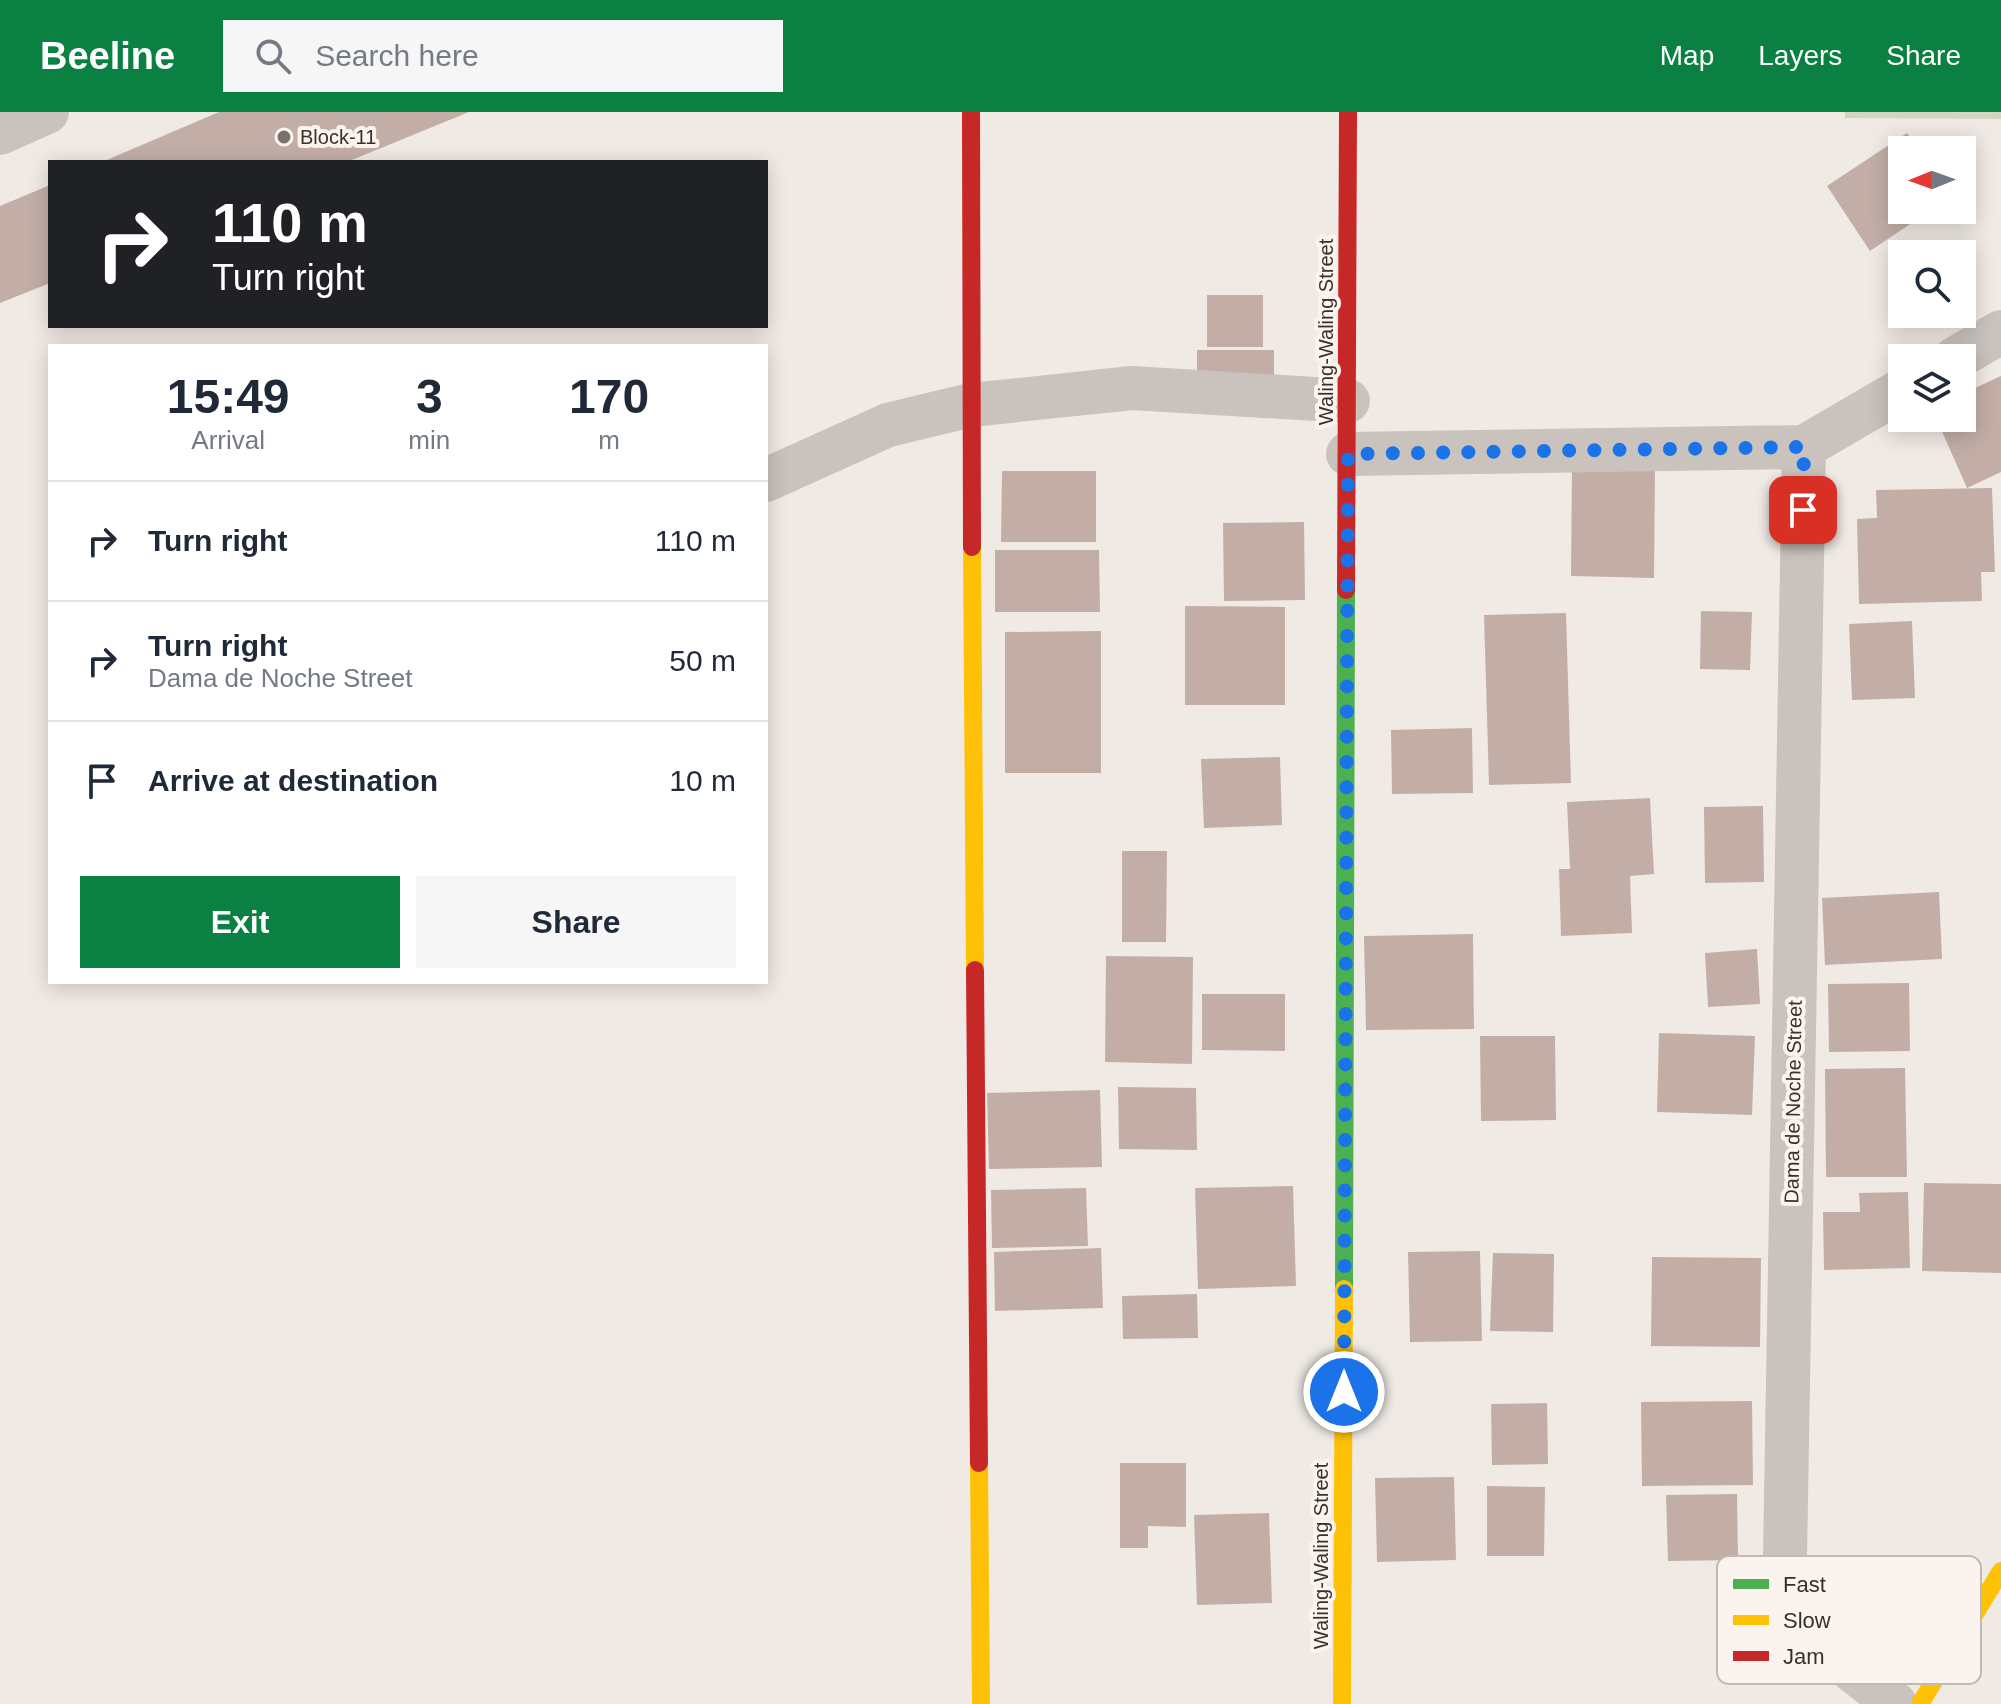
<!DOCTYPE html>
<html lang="en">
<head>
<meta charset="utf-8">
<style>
  :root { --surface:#fff; --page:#f6f6f7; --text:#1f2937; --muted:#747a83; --line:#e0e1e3; --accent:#0b8043 }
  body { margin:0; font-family:Arial,sans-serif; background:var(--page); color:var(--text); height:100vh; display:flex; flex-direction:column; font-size:30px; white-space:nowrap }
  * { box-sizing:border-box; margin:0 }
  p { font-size:26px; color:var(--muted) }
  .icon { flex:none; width:44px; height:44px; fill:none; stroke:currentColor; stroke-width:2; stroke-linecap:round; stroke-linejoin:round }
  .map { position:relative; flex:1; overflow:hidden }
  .details { position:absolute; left:48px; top:232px; width:720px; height:640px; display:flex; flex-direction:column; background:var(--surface); border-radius:0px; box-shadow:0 4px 20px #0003 }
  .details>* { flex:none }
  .top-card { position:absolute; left:48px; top:48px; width:720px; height:168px; border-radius:0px; box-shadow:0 4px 20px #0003; background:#202124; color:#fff; overflow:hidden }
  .needle { width:52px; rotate:269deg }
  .buttons { position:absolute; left:1888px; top:24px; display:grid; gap:16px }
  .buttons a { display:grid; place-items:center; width:88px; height:88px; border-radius:0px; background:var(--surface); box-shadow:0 4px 20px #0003; font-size:40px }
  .pin { position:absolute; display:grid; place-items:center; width:68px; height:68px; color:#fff; margin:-34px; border-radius:16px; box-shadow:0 4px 12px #0006 }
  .me { position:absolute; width:88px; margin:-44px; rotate:0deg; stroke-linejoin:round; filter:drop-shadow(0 0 6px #0008) }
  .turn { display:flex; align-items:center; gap:28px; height:168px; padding:0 32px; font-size:36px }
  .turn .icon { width:104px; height:104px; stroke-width:2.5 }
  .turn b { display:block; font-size:56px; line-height:68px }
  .eta { display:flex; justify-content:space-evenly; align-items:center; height:136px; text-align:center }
  .eta b { font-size:48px; font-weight:700; line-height:56px }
  .button { display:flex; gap:16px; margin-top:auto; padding:16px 32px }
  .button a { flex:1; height:92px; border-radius:0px; background:var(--accent); color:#fff; font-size:32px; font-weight:700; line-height:92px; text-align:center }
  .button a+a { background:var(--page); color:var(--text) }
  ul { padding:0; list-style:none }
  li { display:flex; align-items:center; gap:24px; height:120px; padding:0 32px; border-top:2px solid var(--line) }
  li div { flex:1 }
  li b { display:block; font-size:30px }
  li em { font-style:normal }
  header { display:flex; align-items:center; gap:48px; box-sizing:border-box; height:112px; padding:0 40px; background:var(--accent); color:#fff }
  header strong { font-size:38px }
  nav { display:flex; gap:44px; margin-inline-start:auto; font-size:28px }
  .search { width:560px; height:72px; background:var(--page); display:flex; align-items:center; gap:20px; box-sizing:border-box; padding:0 28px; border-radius:0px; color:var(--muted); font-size:30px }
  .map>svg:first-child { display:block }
</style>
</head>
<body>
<header>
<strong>Beeline</strong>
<div class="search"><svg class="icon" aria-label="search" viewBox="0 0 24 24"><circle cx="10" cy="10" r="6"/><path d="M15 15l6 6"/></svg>Search here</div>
<nav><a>Map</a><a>Layers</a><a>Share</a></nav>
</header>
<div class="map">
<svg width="2001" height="1592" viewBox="0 0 2001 1592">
  <rect width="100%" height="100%" fill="#f0eae5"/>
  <path fill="#d2d5bf" d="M1845,0H2001V7L1845,6Z"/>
  <g fill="#c3aea7">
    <path d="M219,0H469L347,50H102Z"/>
    <path d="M1907,21L1919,38H1902V98H1931L1870,139L1827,74Z"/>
    <path d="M50,73V171L0,191V94Z"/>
    <rect x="1207" y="183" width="56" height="52"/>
    <path d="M1197,238H1274V274L1197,273Z"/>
    <path d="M2001,264V360L1967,376L1936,306H1962V282Z"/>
    <path d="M1572,355L1655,357L1654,466L1571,464Z"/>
    <path d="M1002,359H1096V430H1001Z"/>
    <path d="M1992,376L1995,460H1981L1982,489L1859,492L1857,407L1877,406L1876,378Z"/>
    <path d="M1304,410L1305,488L1224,489L1223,411Z"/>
    <path d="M995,438H1099L1100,500H995Z"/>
    <path d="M1185,494L1285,495V593H1185Z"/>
    <path d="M1701,499L1752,500L1750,558L1700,557Z"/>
    <path d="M1566,501L1571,671L1489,673L1484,503Z"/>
    <path d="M1912,509L1915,586L1852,588L1849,512Z"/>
    <path d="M1101,519V661H1005V520Z"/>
    <path d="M1472,616L1473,681L1392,682L1391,618Z"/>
    <path d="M1280,645L1282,713L1204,716L1201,647Z"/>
    <path d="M1650,686L1654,762L1630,764L1632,821L1561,824L1559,757H1570L1567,690Z"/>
    <path d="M1763,694L1764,770L1705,771L1704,695Z"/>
    <path d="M1122,739H1167L1166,830H1122Z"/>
    <path d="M1939,780L1942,847L1825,853L1822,786Z"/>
    <path d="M1473,822L1474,917L1366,918L1364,824Z"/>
    <path d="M1757,837L1760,892L1708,895L1705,841Z"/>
    <path d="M1106,844L1193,845L1192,952L1105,950Z"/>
    <path d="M1909,871L1910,939L1829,940L1828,872Z"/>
    <path d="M1202,882H1285V939L1202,938Z"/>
    <path d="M1659,921L1755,924L1752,1003L1657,1000Z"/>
    <path d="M1480,924H1555L1556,1008L1481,1009Z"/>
    <path d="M1905,956L1907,1065H1826L1825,957Z"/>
    <path d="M1118,975L1196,976L1197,1038L1119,1037Z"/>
    <path d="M1100,978L1102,1055L989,1057L987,981Z"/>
    <path d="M1924,1071L2001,1072V1161L1922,1159Z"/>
    <path d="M1293,1074L1296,1174L1198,1177L1195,1076Z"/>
    <path d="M1086,1076L1088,1134L992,1136L991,1078Z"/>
    <path d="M1908,1080L1910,1156L1824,1158L1823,1100H1860L1859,1081Z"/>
    <path d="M1101,1136L1103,1196L995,1199L994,1140Z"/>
    <path d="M1480,1139L1482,1229L1410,1230L1408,1140Z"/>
    <path d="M1493,1141L1554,1142L1553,1220L1490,1219Z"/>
    <path d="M1652,1145L1761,1146L1760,1235L1651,1234Z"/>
    <path d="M1197,1182L1198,1226L1123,1227L1122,1184Z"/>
    <path d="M1752,1289L1753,1373L1642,1374L1641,1290Z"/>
    <path d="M1547,1291L1548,1352L1492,1353L1491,1292Z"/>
    <path d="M1120,1351H1186V1415L1148,1414V1436H1120Z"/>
    <path d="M1454,1365L1456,1448L1377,1450L1375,1366Z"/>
    <path d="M1487,1374L1545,1375L1544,1444H1487Z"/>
    <path d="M1737,1382L1738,1448L1668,1449L1666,1383Z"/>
    <path d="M1269,1401L1272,1491L1197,1493L1194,1403Z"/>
  </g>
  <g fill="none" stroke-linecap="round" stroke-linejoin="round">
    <g stroke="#c9c2bd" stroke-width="44">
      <path d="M0,21L47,0"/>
      <path d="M1956,246L2001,220"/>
      <path d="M1804,335L1784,1504L1895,1592"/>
      <path d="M1348,342L1804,335L1902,278"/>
      <path d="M766,368L888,313L971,293L1132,276L1348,289"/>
    </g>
    <path stroke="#4caf50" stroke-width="18" d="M1344,1177L1346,478"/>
    <g stroke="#ffc107" stroke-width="18">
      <path d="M972,435L975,858"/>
      <path d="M979,1351L981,1592"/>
      <path d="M1342,1592L1344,1177"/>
      <path d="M1920,1592L2001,1459"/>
    </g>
    <g stroke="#c62828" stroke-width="18">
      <path d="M971,0L972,435"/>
      <path d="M1346,478L1348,0"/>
      <path d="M975,858L979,1351"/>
    </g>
  </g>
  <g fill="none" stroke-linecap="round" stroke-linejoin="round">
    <path stroke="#1a73e8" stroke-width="14" stroke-dasharray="0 25.2" d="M1344,1280L1348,342L1804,335L1803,398"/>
  </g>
  <circle fill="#7a706c" stroke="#fbf4ee" stroke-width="3" cx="284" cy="25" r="8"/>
  <g text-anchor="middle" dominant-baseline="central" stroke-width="8" stroke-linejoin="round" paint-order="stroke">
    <g font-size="20" fill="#3a2f2b" stroke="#fbf4ee" text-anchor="start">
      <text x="300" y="25">Block-11</text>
    </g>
    <g font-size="20" fill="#3a2f2b" stroke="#fbf4ee">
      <text transform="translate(1326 220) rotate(-90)">Waling-Waling Street</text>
      <text transform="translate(1793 990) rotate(-89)">Dama de Noche Street</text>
      <text transform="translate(1321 1444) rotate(-90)">Waling-Waling Street</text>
    </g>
  </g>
  <rect x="1717" y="1444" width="264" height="128" rx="12" fill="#fbf4ee" stroke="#c1b9b4" stroke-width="2"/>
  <rect x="1733" y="1467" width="36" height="10" fill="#4caf50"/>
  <rect x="1733" y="1503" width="36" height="10" fill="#ffc107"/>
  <rect x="1733" y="1539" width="36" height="10" fill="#c62828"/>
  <g font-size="22" fill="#3a2f2b">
    <text x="1783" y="1480">Fast</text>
    <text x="1783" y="1516">Slow</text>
    <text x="1783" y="1552">Jam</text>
  </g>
</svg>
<div class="buttons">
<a><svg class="needle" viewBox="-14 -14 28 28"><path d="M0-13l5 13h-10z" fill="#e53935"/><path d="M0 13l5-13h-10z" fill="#747a83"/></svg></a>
<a><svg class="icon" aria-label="search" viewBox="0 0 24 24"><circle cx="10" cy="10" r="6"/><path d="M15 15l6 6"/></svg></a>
<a><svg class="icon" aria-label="layers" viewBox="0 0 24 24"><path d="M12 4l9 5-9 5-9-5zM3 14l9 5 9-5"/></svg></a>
</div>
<div class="pin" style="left:1803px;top:398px;background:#d93025"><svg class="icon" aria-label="arrive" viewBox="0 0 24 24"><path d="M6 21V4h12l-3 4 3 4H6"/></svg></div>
<svg class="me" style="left:1344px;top:1280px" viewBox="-20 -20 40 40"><circle r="17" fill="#1a73e8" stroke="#fff" stroke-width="3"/><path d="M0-11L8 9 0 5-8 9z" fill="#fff"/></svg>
<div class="top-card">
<div class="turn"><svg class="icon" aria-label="right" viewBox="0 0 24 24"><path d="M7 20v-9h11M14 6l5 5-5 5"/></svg><div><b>110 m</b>Turn right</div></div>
</div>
<section class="details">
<div class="eta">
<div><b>15:49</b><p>Arrival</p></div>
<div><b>3</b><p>min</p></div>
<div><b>170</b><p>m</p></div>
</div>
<ul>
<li><svg class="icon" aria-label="right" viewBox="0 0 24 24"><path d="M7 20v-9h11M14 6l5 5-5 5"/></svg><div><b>Turn right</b></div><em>110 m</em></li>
<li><svg class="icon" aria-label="right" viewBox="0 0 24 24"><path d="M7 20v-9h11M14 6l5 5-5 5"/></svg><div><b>Turn right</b><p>Dama de Noche Street</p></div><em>50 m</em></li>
<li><svg class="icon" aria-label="arrive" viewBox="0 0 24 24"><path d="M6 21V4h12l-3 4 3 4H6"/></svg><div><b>Arrive at destination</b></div><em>10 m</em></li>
</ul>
<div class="button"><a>Exit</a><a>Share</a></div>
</section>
</div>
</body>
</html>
